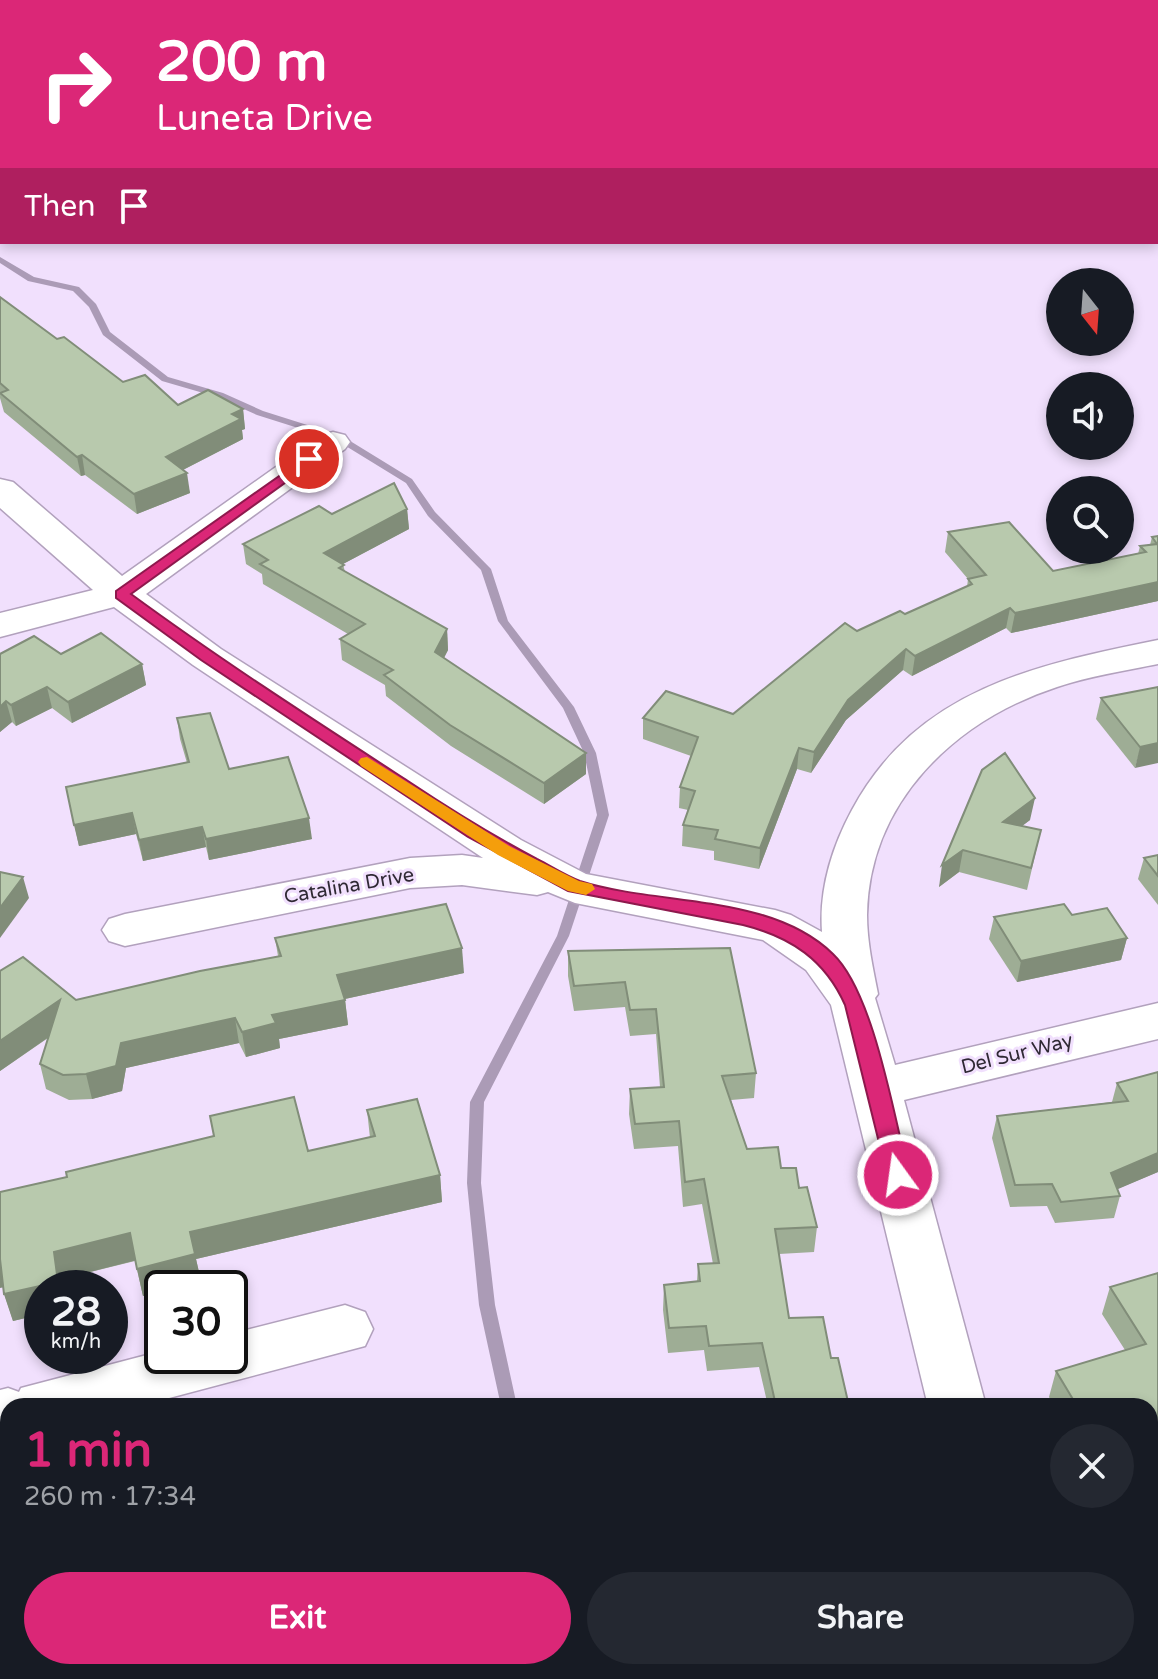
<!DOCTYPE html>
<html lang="en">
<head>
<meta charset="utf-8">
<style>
  :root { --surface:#171b24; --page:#242831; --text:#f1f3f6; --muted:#9ea1a6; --accent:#db2777 }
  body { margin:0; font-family:"Varela Round",sans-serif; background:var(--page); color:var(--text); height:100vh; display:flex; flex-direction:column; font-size:30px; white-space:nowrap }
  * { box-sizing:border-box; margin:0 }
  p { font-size:26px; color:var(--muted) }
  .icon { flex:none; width:44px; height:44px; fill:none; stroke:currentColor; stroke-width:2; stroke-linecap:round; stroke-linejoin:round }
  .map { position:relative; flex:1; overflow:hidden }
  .panel { position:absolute; left:0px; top:1398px; width:1158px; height:282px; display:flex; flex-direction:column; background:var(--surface); border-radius:24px 24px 0 0; box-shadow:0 4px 12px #0003 }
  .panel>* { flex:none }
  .top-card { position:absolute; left:0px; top:0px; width:1158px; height:244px; box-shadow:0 4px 12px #0003; background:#db2777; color:#fff; overflow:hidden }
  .needle { width:52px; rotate:163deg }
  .fabs { position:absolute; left:1046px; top:268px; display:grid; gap:16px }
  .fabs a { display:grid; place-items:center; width:88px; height:88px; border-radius:50%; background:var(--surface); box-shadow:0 4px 12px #0003; font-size:40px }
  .speed { position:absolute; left:24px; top:1270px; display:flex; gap:16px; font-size:40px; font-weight:700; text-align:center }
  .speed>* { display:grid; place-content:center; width:104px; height:104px; border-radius:50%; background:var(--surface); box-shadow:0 4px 12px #0003; line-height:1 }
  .speed small { font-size:20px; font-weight:400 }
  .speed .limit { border:4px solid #111; border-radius:12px; background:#fff; color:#111 }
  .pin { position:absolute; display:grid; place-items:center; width:68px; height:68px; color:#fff; margin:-34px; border:4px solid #fff; border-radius:50%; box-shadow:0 2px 8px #0007 }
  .me { position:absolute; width:88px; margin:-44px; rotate:346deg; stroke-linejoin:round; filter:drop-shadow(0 0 6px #0008) }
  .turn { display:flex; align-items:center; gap:28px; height:168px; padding:0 24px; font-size:36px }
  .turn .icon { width:104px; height:104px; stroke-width:2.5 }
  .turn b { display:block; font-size:56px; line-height:68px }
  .then { display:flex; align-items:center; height:76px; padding:0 24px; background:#0003; gap:16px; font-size:30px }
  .round { display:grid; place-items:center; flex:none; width:84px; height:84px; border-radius:42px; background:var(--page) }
  .headline { display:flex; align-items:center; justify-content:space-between; height:136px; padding:0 24px }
  h1 { font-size:48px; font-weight:700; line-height:60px; color:var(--accent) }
  .action { display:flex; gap:16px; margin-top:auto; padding:16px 24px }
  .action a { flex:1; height:92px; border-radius:48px; background:var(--accent); color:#fff; font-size:32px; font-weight:700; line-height:92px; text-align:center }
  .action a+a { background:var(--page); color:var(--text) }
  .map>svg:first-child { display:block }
</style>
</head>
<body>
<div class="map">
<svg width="1158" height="1679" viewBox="0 0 1158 1679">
  <rect width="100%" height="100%" fill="#f1e0fd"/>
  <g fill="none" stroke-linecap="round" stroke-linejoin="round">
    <path fill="#ab9bb6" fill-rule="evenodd" d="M0,257L34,277L79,287L96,304L110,332L168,377L223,393L263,411L342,436L412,479L435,512L491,569L508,621L574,707L596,753L609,815L569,936L484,1102L481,1183L495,1305L517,1406H501L479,1305L467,1183L470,1102L557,936L597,815L584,753L563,708L498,621L481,570L428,516L406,483L336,440L257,415L217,397L162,381L103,335L89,307L73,291L28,281L0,263Z"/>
    <defs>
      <g id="minor">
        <path d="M333,432L345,435L350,442L345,449L146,594L221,649L521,840L586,874L775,910L791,915L822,932C819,890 832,847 852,810C917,689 1035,665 1158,640V664C1124,671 1089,676 1057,687C954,721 869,802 867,915C867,942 873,968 878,994L875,998L895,1065L1158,1003V1039L904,1100L986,1406H928L831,1005L806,970L763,940L575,903L548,892L537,895L462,885L410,888L125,946L109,941L102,930L109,919L125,914L410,858L462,855L483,858L193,665L114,607L0,637V613L93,590L0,508V479L13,482L122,576L321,435Z"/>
        <path d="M345,1305L365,1312L373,1329L365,1346L139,1406H8V1440L0,1442V1390L8,1388L19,1392L21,1388L162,1351V1356H230V1334Z"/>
        <path d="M1158,1552V1610L1150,1613V1555Z"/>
        <path d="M993,1672H1057L1059,1679H995Z"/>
      </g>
    </defs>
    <use href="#minor" stroke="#b2a1bd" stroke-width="3"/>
    <use href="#minor" fill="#fff" fill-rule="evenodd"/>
  </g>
  <g fill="#9ead95">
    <path d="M0,297L57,339L123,382L178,405L243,409L245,429L242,430L243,439L183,470L190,493L137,514L85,475L81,476L4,412L0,398Z"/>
    <path d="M407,509L409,529L343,564L345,572L447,629L448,650L444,658L586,774L544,804L451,746L386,696L385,685L342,660L340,639L348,634L263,584L262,574L246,564L243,544L332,514Z"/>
    <path d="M948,532L1053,571L1138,554L1140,546L1150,545L1152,537L1158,536V601L1011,633L1006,628L912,676L903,670L846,720L811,773L797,769L759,869L714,860V851L682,846L683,825L688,810L679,808L680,787L691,756L643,739V718L733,714L857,631L905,614L967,587L968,579L945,552Z"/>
    <path d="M0,654H61L142,664L146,685L72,723L52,708L16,726L12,722L0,732Z"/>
    <path d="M1158,687L1135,768L1096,719L1101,698Z"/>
    <path d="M177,718L229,769L312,839L209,860L206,847L143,861L136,834L79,846L66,787L187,763L180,739Z"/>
    <path d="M982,770L1030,820L1022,826L1041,830L1027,890L959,872L939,887Z"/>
    <path d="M1158,855V905L1138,879L1144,858Z"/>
    <path d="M1072,915L1127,938L1121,960L1017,982L989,939L994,917Z"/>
    <path d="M275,938L464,973L345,999L348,1025L279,1039L280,1048L246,1057L239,1043L126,1068L122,1091L92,1099L69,1100L46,1089L40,1064L48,1038L0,1071V971L76,1000L278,956Z"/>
    <path d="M730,948L756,1073L754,1098L731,1100L747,1149L781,1168L799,1188L817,1227L814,1252L779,1254L789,1318L831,1358L849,1406H768L759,1367L707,1371L704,1350L668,1353L663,1310L664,1285L697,1282L698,1264H713L702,1204L683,1207L678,1146L634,1149L629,1114L630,1089L660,1087L656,1034L630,1036L625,1007L574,1011L568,976V951Z"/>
    <path d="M1158,1072V1172L1117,1189L1120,1196L1114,1218L1055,1223L1047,1206L1010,1207L992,1138L997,1116L1112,1102L1117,1083Z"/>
    <path d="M367,1110L440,1175L442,1202L196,1259L201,1281L175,1288H162V1291L143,1296L135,1261L62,1279L63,1288H42V1314L13,1321L4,1294V1287L308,1151L370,1138Z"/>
    <path d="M1158,1273V1470L1153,1471L1150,1466V1406H1054L1049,1397L1056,1371L1125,1350L1102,1314L1110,1287Z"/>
  </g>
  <g fill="#818d79">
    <path d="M243,409L245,429L242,430L243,439L169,477L166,457L232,414Z"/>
    <path d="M82,455L85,475L81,476L77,457Z"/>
    <path d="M187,473L190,493L137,514L134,494Z"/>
    <path d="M407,509L409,529L326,573L324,553Z"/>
    <path d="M1158,582V601L1011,633L1015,613Z"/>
    <path d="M1010,608L1006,628L912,676L915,656Z"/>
    <path d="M447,629L448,650L436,673L435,652Z"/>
    <path d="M906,649L903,670L846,720L811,773L814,752L848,700Z"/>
    <path d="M142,664L146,685L72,723L68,702Z"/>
    <path d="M47,687L52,708L16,726L11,705Z"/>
    <path d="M6,701L12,722L0,732V707Z"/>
    <path d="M1158,743V763L1135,768L1140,747Z"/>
    <path d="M799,748L797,769L759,869L760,848Z"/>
    <path d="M586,753V774L544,804V783Z"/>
    <path d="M1035,798L1030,820L999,843L1003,822Z"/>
    <path d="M132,813L136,834L79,846L74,825Z"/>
    <path d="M309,818L312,839L209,860L206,839Z"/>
    <path d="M202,827L206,847L143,861L139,840Z"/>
    <path d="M963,850L959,872L939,887L942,865Z"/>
    <path d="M23,877L29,898L0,938V908Z"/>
    <path d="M1127,938L1121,960L1017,982L1021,961Z"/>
    <path d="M462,948L464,973L340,1000L337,975Z"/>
    <path d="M60,1000L66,1025L0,1071V1041Z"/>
    <path d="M345,1000L348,1025L279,1039L280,1048L246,1057L242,1032L272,1015Z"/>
    <path d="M235,1018L239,1043L126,1068L122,1091L92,1099L86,1074L121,1043Z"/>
    <path d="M1158,1153V1172L1104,1195L1111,1173Z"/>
    <path d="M440,1175L442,1202L196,1259L201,1281L175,1288H162V1291L143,1296L137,1269L190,1232Z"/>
    <path d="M130,1233L137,1260L62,1279L63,1288H42V1314L13,1321L4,1294L54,1252Z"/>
    <path d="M0,1259L10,1286L0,1288Z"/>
    <path d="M1155,1432L1150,1444V1433Z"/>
    <path d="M1158,1457V1470L1153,1471Z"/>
    <path d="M8,1652V1672H34L12,1679H0V1655Z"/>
  </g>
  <g fill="#b8c9ad" stroke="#818d79" stroke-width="2">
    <path d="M0,297L57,339L64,337L123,382L145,375L178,405L208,390L243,409L232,414L241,419L166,457L187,473L134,494L82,455L77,457L0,393L8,390L0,383Z"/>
    <path d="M394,483L407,509L324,553L344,565L339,568L447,629L435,652L586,753L544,783L450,725L384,675L393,670L340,639L365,624L260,564L268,560L243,544L319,506L332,514Z"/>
    <path d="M1009,522L1053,571L1146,552L1140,546L1157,544L1152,537L1158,536V582L1015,613L1010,608L915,656L906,649L848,700L814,752L799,748L760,848L715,839L718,830L683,825L695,791L680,787L698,737L643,718L666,691L733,714L845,623L857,631L900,611L905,614L972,584L968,579L986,575L948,532Z"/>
    <path d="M101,633L142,664L68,702L47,687L11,705L6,701L0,707V654L34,636L61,654Z"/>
    <path d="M1158,687V743L1140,747L1101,698Z"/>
    <path d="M210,713L229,769L288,757L309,818L206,839L202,827L139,840L132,813L74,825L66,787L189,762L177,718Z"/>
    <path d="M1005,753L1035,798L1003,822L1041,830L1031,868L963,850L942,865L982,770Z"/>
    <path d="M1158,855V876L1144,858Z"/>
    <path d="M0,872L23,877L0,908Z"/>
    <path d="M446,904L462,948L337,975L345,1000L272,1015L276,1023L242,1032L235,1018L121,1043L116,1066L86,1074L63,1075L40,1064L60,1000L0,1041V971L23,957L76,1000L200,971L281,956L275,938Z"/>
    <path d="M1064,904L1072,915L1107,908L1127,938L1021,961L994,917Z"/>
    <path d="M730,948L756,1073L722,1076L747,1149L778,1147L781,1168H796L799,1188L807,1187L817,1227L775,1229L789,1318L823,1317L831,1358H838L849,1406H776L762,1343L709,1346L706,1326L669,1328L664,1285L700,1281L698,1264L719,1263L704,1179L685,1182L679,1121L635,1124L630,1089L664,1087L656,1009L630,1010L625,982L574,986L568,951Z"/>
    <path d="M1158,1072V1153L1111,1173L1120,1196L1061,1202L1052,1184L1015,1185L997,1116L1128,1101L1117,1083Z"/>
    <path d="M294,1097L308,1151L375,1136L367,1110L417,1099L440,1175L190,1232L195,1254L137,1269L130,1233L54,1252L58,1282L4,1294L0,1259V1192L67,1177L66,1172L214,1136L210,1116Z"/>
    <path d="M1158,1273V1438L1155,1432L1150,1433V1406H1104L1102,1403L1091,1406H1077L1056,1371L1146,1344L1110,1287Z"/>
    <path d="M8,1488V1652L0,1655V1490Z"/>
    <path d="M745,1672H895L898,1679H713Z"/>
  </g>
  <path fill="#db2777" stroke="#8e194d" stroke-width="2" d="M309,455L314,456V462L131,594C221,660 314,720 408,781C450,809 492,835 537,859C551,866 566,876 580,881C658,906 771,893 833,954C874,993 894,1117 909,1175L906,1181L898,1184L891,1181L887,1175L845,1005C825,960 791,937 743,925L568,891L468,837L201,660L116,598V591Z"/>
  <path fill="#f59e0b" d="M367,757L511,847L579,881L592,884L595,889L586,895L568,891L498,855L361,766L358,762L361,758Z"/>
  <g text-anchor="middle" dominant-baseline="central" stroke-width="6" stroke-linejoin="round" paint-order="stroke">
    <g font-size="20" fill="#2f2934" stroke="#f1e0fd">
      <text transform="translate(349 886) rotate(-10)">Catalina Drive</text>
      <text transform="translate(1017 1054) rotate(-14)">Del Sur Way</text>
    </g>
  </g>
</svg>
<div class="fabs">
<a><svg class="needle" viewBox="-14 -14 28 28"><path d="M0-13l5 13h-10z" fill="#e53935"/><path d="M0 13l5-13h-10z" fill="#9ea1a6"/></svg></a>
<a><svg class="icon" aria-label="sound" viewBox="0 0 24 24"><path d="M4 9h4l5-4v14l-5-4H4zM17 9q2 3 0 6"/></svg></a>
<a><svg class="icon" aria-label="search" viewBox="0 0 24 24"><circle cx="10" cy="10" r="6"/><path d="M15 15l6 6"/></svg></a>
</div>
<div class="speed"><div>28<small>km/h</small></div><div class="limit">30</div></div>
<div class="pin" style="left:309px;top:459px;background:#d93025"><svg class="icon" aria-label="arrive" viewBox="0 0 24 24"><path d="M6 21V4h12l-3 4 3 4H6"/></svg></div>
<svg class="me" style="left:898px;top:1175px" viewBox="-20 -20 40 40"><circle r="17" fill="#db2777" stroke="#fff" stroke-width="3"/><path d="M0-11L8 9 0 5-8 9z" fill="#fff"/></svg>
<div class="top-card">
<div class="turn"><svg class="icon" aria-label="right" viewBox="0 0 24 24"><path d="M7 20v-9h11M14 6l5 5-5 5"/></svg><div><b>200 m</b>Luneta Drive</div></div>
<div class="then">Then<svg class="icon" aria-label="arrive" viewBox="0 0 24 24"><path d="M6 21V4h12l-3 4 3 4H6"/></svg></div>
</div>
<section class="panel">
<div class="headline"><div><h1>1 min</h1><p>260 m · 17:34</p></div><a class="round"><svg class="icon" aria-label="close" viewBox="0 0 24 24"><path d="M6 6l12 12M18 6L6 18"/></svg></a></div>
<div class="action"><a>Exit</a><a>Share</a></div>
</section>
</div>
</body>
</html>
